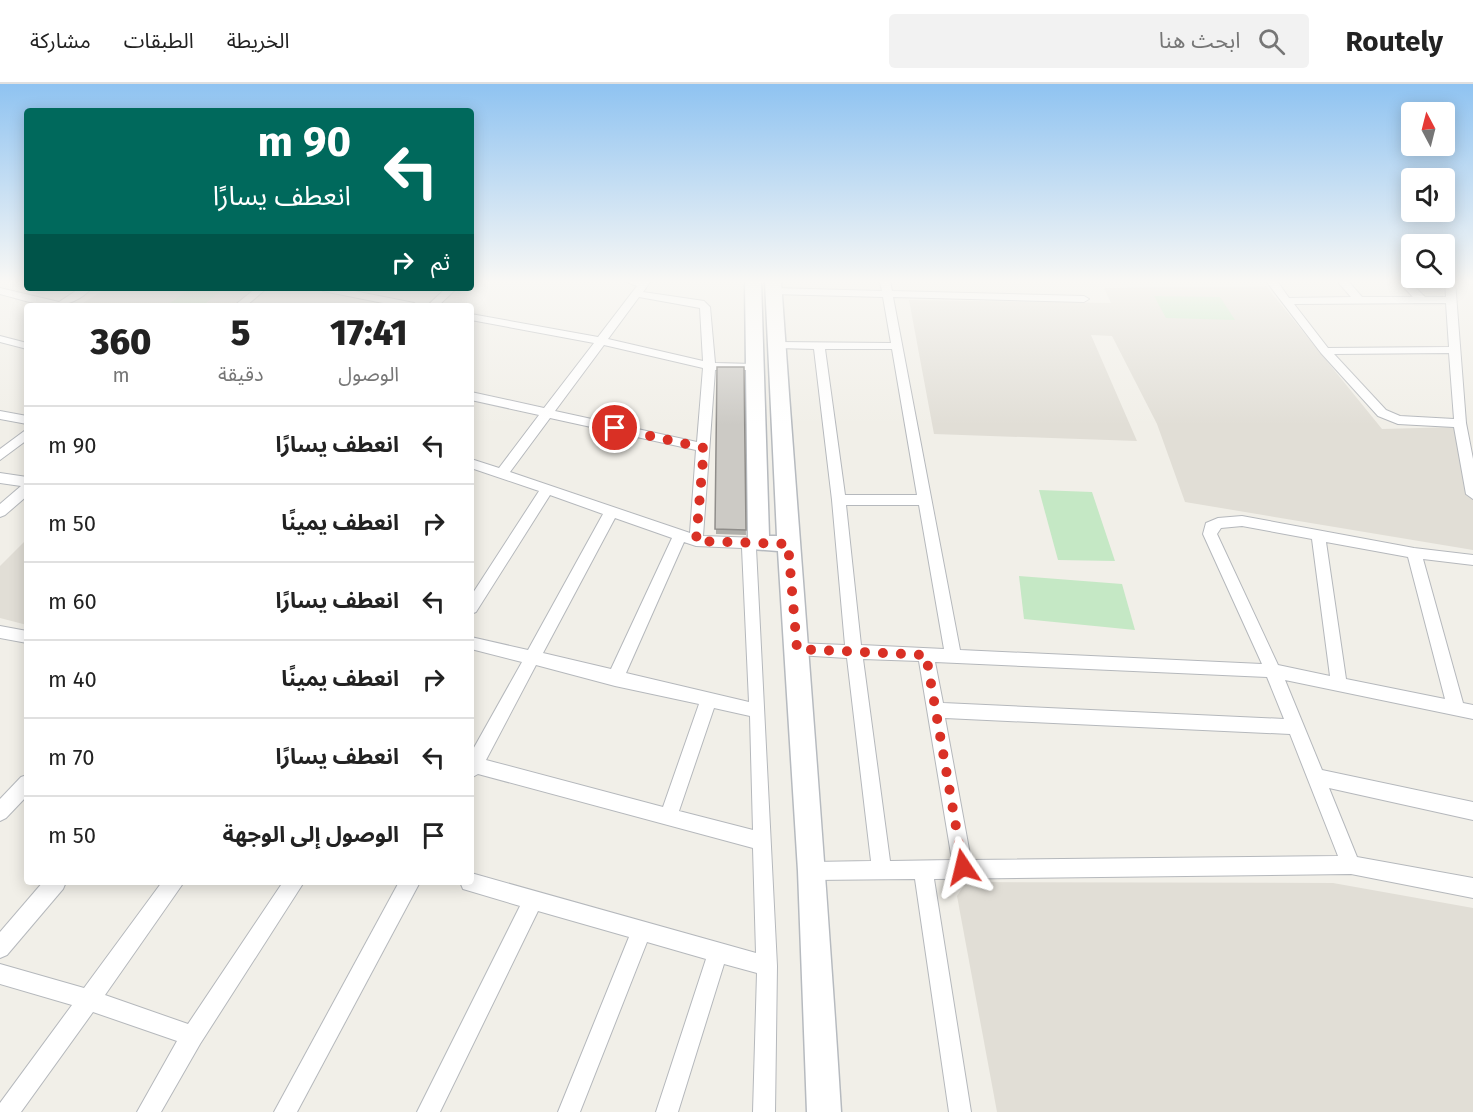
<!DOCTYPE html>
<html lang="ar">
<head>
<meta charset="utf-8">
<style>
  :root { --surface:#fff; --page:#f2f2f2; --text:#222; --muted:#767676; --line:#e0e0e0 }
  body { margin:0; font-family:"Fira Sans","Noto Sans Arabic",sans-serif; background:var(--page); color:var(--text); direction:rtl; height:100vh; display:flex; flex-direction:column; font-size:22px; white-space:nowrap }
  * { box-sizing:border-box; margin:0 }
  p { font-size:20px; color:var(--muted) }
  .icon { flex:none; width:33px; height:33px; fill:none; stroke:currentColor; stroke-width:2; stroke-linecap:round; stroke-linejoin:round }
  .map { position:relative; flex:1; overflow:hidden; direction:ltr }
  .side { position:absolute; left:24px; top:219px; width:450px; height:582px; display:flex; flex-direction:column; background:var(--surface); border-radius:6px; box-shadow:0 3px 15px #0003; direction:rtl }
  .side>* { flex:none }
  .hud { position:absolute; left:24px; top:24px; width:450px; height:183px; border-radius:6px; box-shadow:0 3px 15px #0003; direction:rtl; background:#00695c; color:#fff; overflow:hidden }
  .needle { width:39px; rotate:353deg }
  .controls { position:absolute; left:1401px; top:18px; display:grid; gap:12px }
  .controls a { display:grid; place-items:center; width:54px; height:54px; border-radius:6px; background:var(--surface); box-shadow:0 3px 15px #0003; font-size:30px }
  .pin { position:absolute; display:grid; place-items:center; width:51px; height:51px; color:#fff; margin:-26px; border:3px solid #fff; border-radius:50%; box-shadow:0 2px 6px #0007 }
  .me { position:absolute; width:66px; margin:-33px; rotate:350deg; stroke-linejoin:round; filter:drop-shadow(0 0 4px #0008) }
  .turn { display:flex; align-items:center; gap:21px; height:126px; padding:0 24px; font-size:27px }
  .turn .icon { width:78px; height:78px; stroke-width:2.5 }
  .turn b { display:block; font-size:42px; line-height:51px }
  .then { display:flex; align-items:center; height:57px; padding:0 24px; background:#0003; gap:12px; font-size:22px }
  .eta { display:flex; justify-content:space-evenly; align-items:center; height:102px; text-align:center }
  .eta b { font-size:36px; font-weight:800; line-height:42px }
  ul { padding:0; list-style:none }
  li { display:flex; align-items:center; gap:18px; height:78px; padding:0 24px; border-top:2px solid var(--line) }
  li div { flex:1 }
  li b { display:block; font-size:22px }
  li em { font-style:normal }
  header { display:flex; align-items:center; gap:36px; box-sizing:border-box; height:84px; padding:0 30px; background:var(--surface); border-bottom:2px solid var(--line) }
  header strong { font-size:28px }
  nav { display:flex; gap:33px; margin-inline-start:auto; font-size:21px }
  .search { width:420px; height:54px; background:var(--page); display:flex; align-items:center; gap:15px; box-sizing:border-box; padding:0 21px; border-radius:6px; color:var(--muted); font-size:22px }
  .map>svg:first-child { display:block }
</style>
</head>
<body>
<header>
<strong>Routely</strong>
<div class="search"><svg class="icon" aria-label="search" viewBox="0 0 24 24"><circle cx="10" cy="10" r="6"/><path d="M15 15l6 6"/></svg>ابحث هنا</div>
<nav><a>الخريطة</a><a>الطبقات</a><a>مشاركة</a></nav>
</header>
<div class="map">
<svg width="1473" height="1028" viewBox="0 0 1473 1028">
  <rect width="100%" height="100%" fill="#f1efe8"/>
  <g fill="#e1ded6">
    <path d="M1266,202L1382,345L1457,343L1473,413V466L1185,418L1157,340L1112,252L1091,251L1137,357L934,350L909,216L1111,219L1104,204Z"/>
    <path d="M107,204H263L238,222H99L83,219Z"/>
    <path d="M27,455V541L0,534V482Z"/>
    <path d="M966,798L1333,799L1473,824V1028H997L957,812Z"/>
  </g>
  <g fill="#c5e8c5">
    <path d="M191,204H225L202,222H166Z"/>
    <path d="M1154,212L1220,213L1235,236L1166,234Z"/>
    <path d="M1039,406L1092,408L1115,477L1058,476Z"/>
    <path d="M1019,492L1122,500L1135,546L1024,535Z"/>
  </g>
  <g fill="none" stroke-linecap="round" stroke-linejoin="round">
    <defs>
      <g id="street">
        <path d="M624,197H651L643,208L704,217L710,223L715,279L754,280L760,283L754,286H715L703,452L759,454L766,459L764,463L756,464L777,882L775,1028H753L757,889L724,880L678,1028H656L706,875L647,858L580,1028H558L629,853L538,827L440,1028H417L520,822L463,805L460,798H471V789L756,869L753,764L478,690L471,694V669L522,578L471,565V553L528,566L603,430L550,411L476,528L471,530V512L539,407L471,384V375L499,384L539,331L471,316V308L544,324L594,259L471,236V230L598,253L637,202ZM639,213L700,224L703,277L608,255ZM604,261L703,284L697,358L555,327ZM550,334L696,366L690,449L510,388ZM615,434L672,454L611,585L543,569ZM684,458L696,462L742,464L749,618L626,589ZM536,581L615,602L699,620L663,723L486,676ZM714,624L750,632L753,746L679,727Z"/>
        <path d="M880,197H890L892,207L1084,212L1089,215L1084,218L893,213L960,566L1262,580L1203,450L1206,439L1218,434L1242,432L1414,464L1473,471V481L1423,475L1463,619L1473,621V635L1285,596L1322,686L1473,718V736L1329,704L1357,773L1473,794V814L1351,790L934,795L971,1028H949L915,795L812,796L805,794L802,787L805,780L812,778L871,777L847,574L797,571L791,570L789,565L791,560L797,559L845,561L832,416L814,265L777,264L771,261L777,258L891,259L883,213L773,210L768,207L773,204L882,207ZM825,265H892L917,411H845ZM846,421H919L944,565L861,561ZM1242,442L1312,455L1330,592L1278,581L1217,450L1221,444ZM1326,458L1408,473L1445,615L1346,595ZM863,575L919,577L952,776L890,777ZM935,578L1267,593L1284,635L943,619ZM945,634L1290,650L1338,772L971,776Z"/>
        <path d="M1266,197H1277L1289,214L1351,213L1337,197H1348L1362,213H1413L1398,197H1409L1425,213H1446L1445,197H1455L1466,339L1473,375V415L1466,410L1454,343L1398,340L1378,332L1321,269ZM1446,219L1449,263L1328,264L1294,220ZM1449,269L1454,335L1400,332L1386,326L1334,270Z"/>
        <path d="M0,204L59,218L80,204H92C64,233 35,219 0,210Z"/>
        <path d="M256,204H267L246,222H234Z"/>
        <path d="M318,204H339L414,219L419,222H398L323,207Z"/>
        <path d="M446,204H457L438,222H427Z"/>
        <path d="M0,252L27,259V265L0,258Z"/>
        <path d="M0,327L27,332V340L0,335Z"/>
        <path d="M27,345V356L0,376V365Z"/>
        <path d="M0,389L27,393V412L5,431L0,433V420L21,402L0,399Z"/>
        <path d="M0,542L27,547V559L0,554Z"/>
        <path d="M27,691V712L6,734L0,737V715L21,693Z"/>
        <path d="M43,798H66L63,805L7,871L0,874V848Z"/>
        <path d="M162,798H184L105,911L188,940L283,798H304L200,960L161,1028H137L177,957L93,928L21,1028H0V1019L72,921L0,900V880L84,904Z"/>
        <path d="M399,798H420L297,1028H274Z"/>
      </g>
      <path id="secondary" d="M745,197H761L769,452H777L765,197H781C800,474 824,751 841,1028H807L798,787L778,467L751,465L748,459Z"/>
    </defs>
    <use href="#street" stroke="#b5b8bc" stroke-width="2"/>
    <use href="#secondary" stroke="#b6babf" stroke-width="3"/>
    <use href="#street" fill="#fff" fill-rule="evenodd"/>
    <use href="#secondary" fill="#fff" fill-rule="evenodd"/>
  </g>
  <path fill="#afaea9" d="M717,283H744L746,451L716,450Z"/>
  <path fill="#cccac5" stroke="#8f8d8a" stroke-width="1.5" d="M717,283H744L746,446L715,445Z"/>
  <linearGradient id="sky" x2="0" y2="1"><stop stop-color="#8fc3f1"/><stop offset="0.58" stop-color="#f9f8f5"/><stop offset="1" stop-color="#f9f8f5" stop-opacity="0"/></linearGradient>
  <rect width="1473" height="341" fill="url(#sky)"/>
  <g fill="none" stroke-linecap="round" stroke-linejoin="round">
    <path stroke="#d93025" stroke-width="10" stroke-dasharray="0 18" d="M615,344L704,364L696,457L788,460L797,565L926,571L963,783"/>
  </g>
</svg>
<div class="controls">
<a><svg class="needle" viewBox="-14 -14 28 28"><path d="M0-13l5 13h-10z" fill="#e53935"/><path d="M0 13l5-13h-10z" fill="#767676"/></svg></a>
<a><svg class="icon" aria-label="sound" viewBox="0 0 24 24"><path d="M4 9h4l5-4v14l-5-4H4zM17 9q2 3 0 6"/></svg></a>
<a><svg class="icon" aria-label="search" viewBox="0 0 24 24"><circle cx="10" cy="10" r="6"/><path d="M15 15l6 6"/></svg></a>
</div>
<div class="pin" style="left:615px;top:344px;background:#d93025"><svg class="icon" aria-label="arrive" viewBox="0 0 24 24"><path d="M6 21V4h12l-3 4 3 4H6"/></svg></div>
<svg class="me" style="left:963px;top:783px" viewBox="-20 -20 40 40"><path d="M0-17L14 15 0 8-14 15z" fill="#d93025" stroke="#fff" stroke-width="4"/></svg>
<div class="hud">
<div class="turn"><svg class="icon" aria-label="left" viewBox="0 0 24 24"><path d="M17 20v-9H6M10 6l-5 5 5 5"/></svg><div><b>90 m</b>انعطف يسارًا</div></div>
<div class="then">ثم<svg class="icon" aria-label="right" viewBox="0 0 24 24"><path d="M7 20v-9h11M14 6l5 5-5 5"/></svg></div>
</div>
<section class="side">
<div class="eta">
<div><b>17:41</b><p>الوصول</p></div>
<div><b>5</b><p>دقيقة</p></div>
<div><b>360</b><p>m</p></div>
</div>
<ul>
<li><svg class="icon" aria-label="left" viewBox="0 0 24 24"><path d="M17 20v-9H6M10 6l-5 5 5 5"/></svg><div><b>انعطف يسارًا</b></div><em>90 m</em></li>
<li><svg class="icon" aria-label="right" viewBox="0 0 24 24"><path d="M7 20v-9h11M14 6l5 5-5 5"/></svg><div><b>انعطف يمينًا</b></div><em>50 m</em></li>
<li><svg class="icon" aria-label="left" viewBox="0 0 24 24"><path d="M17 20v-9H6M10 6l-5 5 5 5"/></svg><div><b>انعطف يسارًا</b></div><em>60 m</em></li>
<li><svg class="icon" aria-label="right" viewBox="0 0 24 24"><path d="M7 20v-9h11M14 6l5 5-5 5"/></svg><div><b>انعطف يمينًا</b></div><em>40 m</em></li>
<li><svg class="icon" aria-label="left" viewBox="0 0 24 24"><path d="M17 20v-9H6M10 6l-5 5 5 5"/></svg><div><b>انعطف يسارًا</b></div><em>70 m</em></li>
<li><svg class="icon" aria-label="arrive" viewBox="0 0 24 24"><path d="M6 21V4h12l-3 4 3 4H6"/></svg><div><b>الوصول إلى الوجهة</b></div><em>50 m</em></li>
</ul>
</section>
</div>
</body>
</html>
